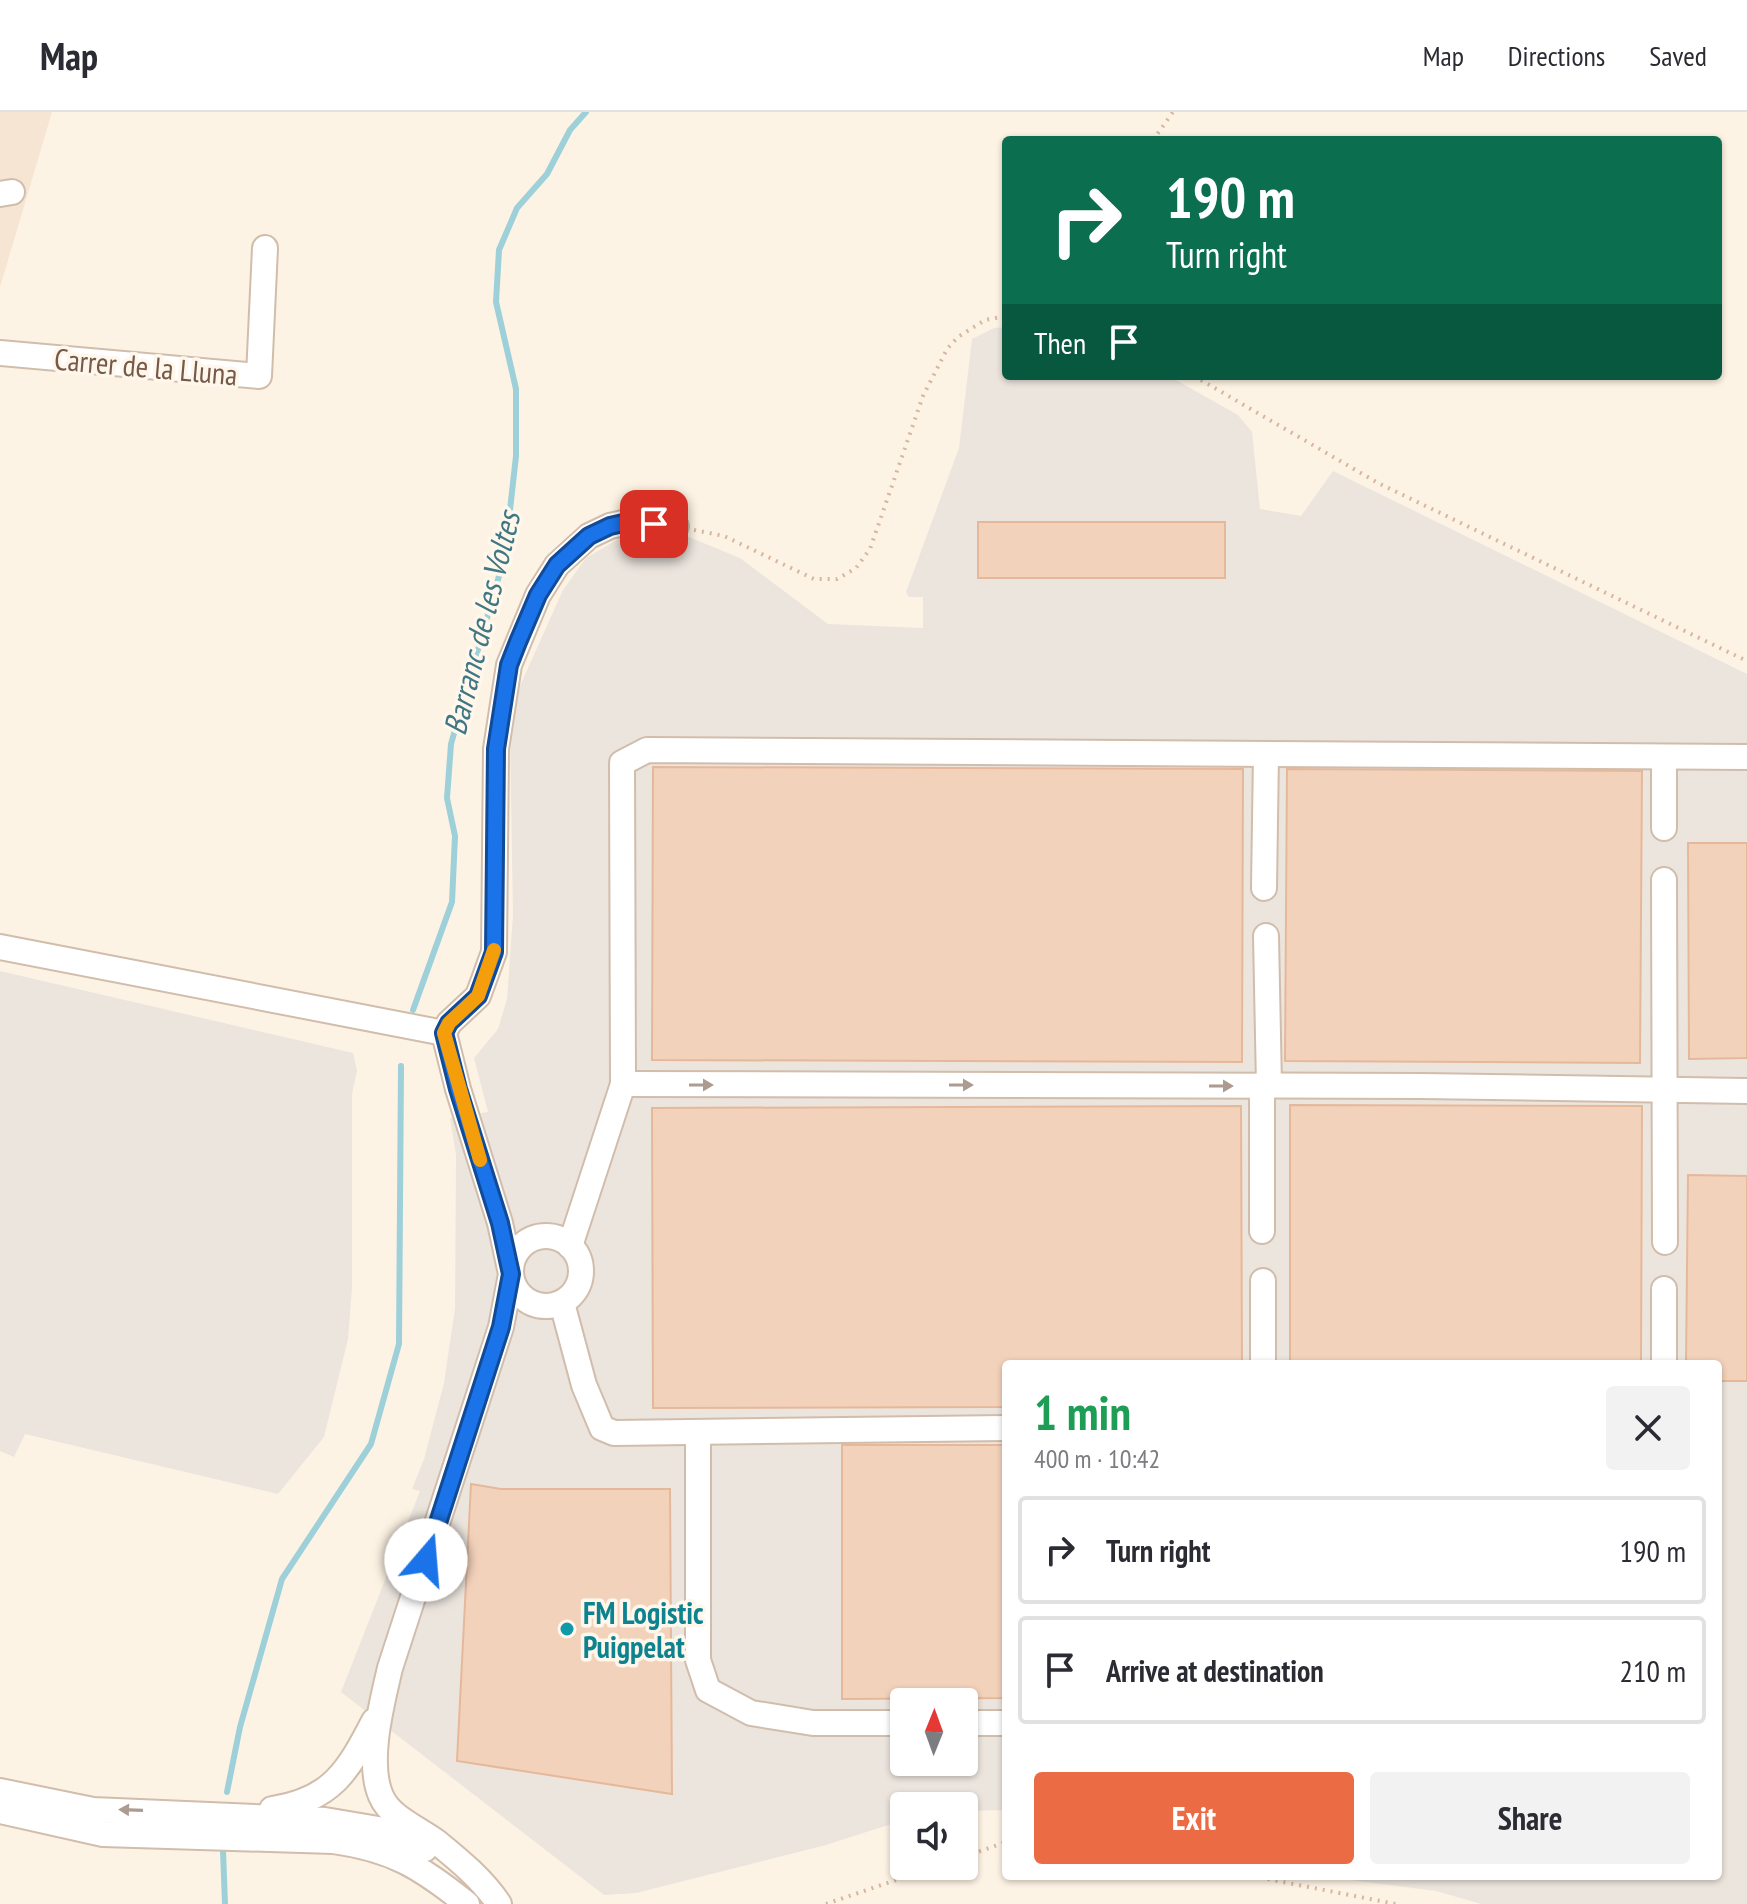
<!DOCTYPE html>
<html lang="en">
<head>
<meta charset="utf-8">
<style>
  :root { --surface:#fff; --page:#f2f2f3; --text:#2b2b33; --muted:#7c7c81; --line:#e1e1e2; --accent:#eb6b45 }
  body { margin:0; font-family:"PT Sans Narrow",sans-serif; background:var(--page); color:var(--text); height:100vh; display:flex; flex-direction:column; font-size:30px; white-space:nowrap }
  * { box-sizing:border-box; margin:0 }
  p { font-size:26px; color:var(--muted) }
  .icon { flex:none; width:44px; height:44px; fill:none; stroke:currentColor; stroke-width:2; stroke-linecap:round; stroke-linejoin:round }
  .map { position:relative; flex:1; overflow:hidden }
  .sheet { position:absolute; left:1002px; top:1248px; width:720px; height:520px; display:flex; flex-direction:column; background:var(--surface); border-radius:8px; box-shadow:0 2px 6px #0004 }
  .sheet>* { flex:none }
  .guide { position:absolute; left:1002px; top:24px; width:720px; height:244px; border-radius:8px; box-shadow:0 2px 6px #0004; background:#0b6e4f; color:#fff; overflow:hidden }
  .needle { width:52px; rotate:1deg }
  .tools { position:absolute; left:890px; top:1576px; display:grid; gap:16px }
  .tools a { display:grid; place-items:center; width:88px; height:88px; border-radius:8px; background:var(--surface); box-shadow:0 2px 6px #0004; font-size:40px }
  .pin { position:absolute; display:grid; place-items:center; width:68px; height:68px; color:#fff; margin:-34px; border-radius:16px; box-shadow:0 4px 12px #0006 }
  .me { position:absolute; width:88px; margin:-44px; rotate:18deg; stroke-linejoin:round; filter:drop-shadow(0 0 6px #0008) }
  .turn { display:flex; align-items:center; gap:28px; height:168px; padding:0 32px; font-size:36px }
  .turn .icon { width:104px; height:104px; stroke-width:2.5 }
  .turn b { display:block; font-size:56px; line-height:68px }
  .then { display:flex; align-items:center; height:76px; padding:0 32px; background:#0003; gap:16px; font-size:30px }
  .round { display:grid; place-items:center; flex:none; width:84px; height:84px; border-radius:8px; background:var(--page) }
  .overview { display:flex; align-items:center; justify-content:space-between; height:136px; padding:0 32px }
  h1 { font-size:48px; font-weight:700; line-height:60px; color:#1e9e55 }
  .action { display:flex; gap:16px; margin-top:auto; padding:16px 32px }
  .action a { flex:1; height:92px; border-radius:8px; background:var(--accent); color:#fff; font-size:32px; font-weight:700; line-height:92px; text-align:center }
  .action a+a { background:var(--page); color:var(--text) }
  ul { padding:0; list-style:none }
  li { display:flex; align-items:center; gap:24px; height:108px; margin:0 16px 12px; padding:0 16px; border:4px solid var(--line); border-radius:8px }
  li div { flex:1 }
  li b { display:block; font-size:30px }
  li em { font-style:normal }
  header { display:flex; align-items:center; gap:48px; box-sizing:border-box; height:112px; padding:0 40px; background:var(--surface); border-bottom:2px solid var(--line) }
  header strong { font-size:38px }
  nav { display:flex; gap:44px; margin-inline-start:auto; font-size:28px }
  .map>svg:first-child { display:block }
</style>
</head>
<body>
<header>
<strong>Map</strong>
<nav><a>Map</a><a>Directions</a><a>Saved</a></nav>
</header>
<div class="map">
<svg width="1747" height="1792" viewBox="0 0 1747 1792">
  <rect width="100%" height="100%" fill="#fdf3e4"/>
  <path fill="#f5e5d2" d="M0,0H52L0,175Z"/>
  <g fill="#ece5de" fill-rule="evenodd">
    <path d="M1006,215V264H1169L1238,303L1252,320L1260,397L1301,404L1333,359L1747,562V1792H1481L1436,1779L1319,1764H1718V1252H1006V1698L964,1699V1694H904V1708L826,1733L636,1781L604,1783L341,1580L420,1379L412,1377L424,1347L444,1271L455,1196L456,1043L450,1006L488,1000L474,946L498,917L507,887L513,803L510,622L519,576L563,478L586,446L620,426L689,425L740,446L828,512L923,516V485H909L906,480L959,336L972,227L994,216ZM904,1590H964V1650H904Z"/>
    <path d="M0,859L353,941L357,959L352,982V1176L348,1227L324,1325L278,1382L25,1322L14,1345L0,1339Z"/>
  </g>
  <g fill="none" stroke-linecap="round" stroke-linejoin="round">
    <g stroke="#9dd0d9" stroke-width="6">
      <path d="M413,898L452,790L455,724L447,686L451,632L505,443L516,344V277L496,190L499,138L517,96L547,62L570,18L586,0"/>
      <path d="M227,1680L240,1615L282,1467L371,1332L399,1232L401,954"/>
      <path d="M223,1738L225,1792"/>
    </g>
  </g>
  <g fill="#f3d2bb" stroke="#e6b89a" stroke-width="2">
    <rect x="978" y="410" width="247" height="56"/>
    <path d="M653,655L1243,657L1242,950L652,948Z"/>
    <path d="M1287,657L1642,659L1640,951L1285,949Z"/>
    <path d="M1688,731H1747V946L1689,947Z"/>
    <path d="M1290,993L1642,994L1641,1252H1290Z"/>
    <path d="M1241,994L1242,1252H1006V1295L653,1296L652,996Z"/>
    <path d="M1688,1063L1747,1064V1269H1718V1252H1686Z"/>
    <path d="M842,1333H1006V1586L842,1587Z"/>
    <path d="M471,1372L501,1377H670L672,1682L457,1649Z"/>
  </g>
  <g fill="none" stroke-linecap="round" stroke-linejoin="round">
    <defs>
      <g id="minor">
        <path d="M0,82L12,80"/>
        <path d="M0,241L259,264L265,136"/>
        <path d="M1664,716V645"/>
        <path d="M1664,768L1665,1130"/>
        <path d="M1264,776L1266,642"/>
        <path d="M1266,824L1269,974"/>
        <path d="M0,835L444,921"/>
        <path d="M623,972L1421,974L1747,979"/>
        <path d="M1262,974V1119"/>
        <circle cx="546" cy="1159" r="35"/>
        <path d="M570,1134L623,972L622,651L647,638L1747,645"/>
        <path d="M1664,1177V1252"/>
        <path d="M562,1191L584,1273L602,1316L614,1321L1006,1316"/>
        <path d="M1263,1252V1169"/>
        <path d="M698,1320V1548L708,1578L751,1601L813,1611H904"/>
        <path d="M964,1611H1006"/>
        <path d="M0,1679L93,1698L325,1708L384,1718L425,1737"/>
        <path d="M272,1697C332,1688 348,1659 374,1609"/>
        <path d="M0,1699L103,1722L333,1729C392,1737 421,1755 467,1792"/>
        <path d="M499,1792C483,1768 460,1749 438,1731C420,1717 390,1706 381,1684C366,1650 382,1591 390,1556L501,1215L511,1162L500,1111L458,977L444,921L449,911L478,884L494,840L496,637L509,553L538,483L557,453L589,424L610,414L632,409L676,414"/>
      </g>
    </defs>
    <use href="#minor" stroke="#d1bdac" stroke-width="28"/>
    <g stroke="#d8b59e" stroke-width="4" stroke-dasharray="2 6" stroke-linecap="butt">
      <path d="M1153,28L1173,0"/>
      <path d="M1194,264L1378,371L1747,549"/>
      <path d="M694,418L724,424L814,467H837L856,456L870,437L923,284L947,237L958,225L985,208L1006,204"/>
      <path d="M964,1745L1006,1730"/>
      <path d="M1252,1764L1396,1792"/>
      <path d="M826,1792L937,1754"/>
    </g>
    <use href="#minor" stroke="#fff" stroke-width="24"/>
  </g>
  <defs><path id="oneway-solid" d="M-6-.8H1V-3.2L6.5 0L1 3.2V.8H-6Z" transform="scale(2)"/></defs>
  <g fill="#ad9b91">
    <use href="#oneway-solid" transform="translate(701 973)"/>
    <use href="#oneway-solid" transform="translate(961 973)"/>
    <use href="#oneway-solid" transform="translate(1221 974)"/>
    <use href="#oneway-solid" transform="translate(131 1698) rotate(-178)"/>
  </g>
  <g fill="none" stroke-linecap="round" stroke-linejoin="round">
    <defs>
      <path id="route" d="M426,1448L501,1215L511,1162L500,1111L458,977L444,921L449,911L478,884L494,840L496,637L509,553L518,530L538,483L557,453L589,424L610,414L632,409L654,412"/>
    </defs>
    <use href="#route" stroke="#114b97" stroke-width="20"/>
    <use href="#route" stroke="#1a73e8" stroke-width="14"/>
    <path stroke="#f59e0b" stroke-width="14" d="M480,1048L444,921L449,911L478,884L494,838"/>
  </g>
  <circle fill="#0f9aa8" stroke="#fff7eb" stroke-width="3" cx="567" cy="1517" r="8"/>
  <g text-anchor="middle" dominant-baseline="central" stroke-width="7" stroke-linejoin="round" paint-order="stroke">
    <g font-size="30" fill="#765948" stroke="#fff7eb">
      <text transform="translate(146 254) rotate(5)">Carrer de la Lluna</text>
    </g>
    <g font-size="30" font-weight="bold" fill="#0d838f" stroke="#fff7eb" text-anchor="start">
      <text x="583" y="1500">FM Logistic<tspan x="583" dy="34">Puigpelat</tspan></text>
    </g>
    <g font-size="32" font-style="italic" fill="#3f7783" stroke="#fff7eb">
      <text transform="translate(481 511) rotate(-76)">Barranc de les Voltes</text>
    </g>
  </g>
</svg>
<div class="tools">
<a><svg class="needle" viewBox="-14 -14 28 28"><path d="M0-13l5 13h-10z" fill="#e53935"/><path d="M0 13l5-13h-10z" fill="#7c7c81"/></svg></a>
<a><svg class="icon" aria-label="sound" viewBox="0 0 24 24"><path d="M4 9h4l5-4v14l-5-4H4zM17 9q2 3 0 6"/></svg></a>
</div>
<div class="pin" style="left:654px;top:412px;background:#d93025"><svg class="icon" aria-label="arrive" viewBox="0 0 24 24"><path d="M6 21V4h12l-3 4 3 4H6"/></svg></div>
<svg class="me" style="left:426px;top:1448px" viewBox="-20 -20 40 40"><circle r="19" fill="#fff"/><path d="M0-13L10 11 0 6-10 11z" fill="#1a73e8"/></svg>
<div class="guide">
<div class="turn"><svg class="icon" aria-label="right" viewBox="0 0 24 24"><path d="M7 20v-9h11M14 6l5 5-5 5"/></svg><div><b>190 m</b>Turn right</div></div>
<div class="then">Then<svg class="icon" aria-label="arrive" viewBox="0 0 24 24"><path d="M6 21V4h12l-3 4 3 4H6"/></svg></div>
</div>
<section class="sheet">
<div class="overview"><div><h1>1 min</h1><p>400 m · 10:42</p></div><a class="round"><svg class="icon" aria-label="close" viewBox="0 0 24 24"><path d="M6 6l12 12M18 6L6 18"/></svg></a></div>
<ul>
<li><svg class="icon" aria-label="right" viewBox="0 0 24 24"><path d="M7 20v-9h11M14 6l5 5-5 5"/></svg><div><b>Turn right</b></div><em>190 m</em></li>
<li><svg class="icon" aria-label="arrive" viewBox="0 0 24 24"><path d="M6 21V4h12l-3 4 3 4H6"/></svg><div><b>Arrive at destination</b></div><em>210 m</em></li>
</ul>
<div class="action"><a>Exit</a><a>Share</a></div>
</section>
</div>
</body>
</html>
